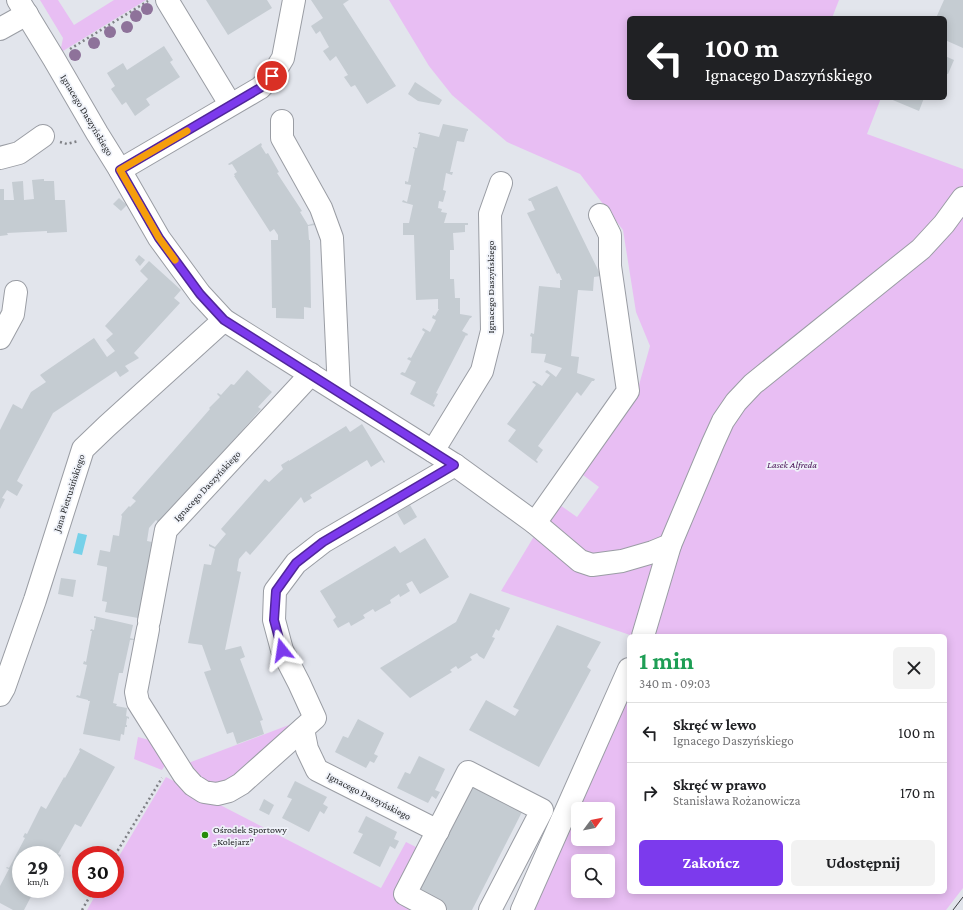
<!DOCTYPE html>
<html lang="pl">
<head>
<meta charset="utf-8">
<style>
  :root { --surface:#fff; --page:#f2f2f2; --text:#202124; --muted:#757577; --line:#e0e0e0; --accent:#7c3aed }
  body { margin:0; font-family:"Crimson Pro",serif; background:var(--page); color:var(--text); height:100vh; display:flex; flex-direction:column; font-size:15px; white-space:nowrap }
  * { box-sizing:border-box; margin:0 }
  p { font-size:13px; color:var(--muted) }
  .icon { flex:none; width:22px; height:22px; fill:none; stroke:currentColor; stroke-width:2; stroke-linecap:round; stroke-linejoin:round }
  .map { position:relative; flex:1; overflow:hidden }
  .sheet { position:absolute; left:627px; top:634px; width:320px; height:260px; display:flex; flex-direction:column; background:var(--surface); border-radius:6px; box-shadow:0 2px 10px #0003 }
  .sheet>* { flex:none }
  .top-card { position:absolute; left:627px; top:16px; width:320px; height:84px; border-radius:6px; box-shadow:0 2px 10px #0003; background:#202124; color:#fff; overflow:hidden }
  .needle { width:26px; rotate:58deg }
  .buttons { position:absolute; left:571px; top:802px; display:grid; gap:8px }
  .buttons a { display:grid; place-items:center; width:44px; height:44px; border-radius:6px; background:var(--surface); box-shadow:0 2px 10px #0003; font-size:20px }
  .speed { position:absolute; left:12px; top:846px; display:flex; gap:8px; font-size:20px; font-weight:700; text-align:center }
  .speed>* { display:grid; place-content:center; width:52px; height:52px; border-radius:50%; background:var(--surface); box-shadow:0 2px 10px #0003; line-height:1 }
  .speed small { font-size:10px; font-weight:400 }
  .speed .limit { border:6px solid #d22; background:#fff; color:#111 }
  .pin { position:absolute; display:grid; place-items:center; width:34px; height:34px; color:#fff; margin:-17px; border:2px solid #fff; border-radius:50%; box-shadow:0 1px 4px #0007 }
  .me { position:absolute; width:44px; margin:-22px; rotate:345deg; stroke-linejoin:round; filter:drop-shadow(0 0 3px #0008) }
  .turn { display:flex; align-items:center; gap:14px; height:84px; padding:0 12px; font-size:18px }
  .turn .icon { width:52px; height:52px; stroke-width:2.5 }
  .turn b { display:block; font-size:28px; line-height:34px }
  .round { display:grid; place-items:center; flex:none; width:42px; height:42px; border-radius:6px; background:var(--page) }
  .summary { display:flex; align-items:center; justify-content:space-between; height:68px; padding:0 12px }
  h1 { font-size:24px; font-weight:700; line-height:30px; color:#1e9e55 }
  .button { display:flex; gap:8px; margin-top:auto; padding:8px 12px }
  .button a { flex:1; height:46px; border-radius:6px; background:var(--accent); color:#fff; font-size:16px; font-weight:700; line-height:46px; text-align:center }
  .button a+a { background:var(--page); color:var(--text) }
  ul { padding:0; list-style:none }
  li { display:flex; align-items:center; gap:12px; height:60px; padding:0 12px; border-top:1px solid var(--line) }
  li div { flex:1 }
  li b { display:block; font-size:15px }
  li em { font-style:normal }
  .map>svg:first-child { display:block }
</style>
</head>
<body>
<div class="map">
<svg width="963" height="910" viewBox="0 0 963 910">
  <rect width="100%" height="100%" fill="#e2e5ec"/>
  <g fill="#e8bef3" fill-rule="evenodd">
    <path d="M40,0H58L74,25L114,0H146L63,51L61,48L63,38Z"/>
    <path d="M389,0H839L832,18H629V98H881L867,134L963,169V888L946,910H526L629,686V892H945V636H633L501,591L536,533L557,503L577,517L599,487L579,472L637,392L650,346L636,312L623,230L580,174L507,142L452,95L429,66ZM578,809H608V839H578ZM578,861H608V891H578Z"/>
    <path d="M302,720L237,780L215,790L183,765Z"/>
    <path d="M138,737L153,741L169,759L162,770L134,759Z"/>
    <path d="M166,777L381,888L406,842L420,849L424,910H87L99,889H115V863Z"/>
  </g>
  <path fill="#76d1e9" d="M78,533L87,535L82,555L73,553Z"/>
  <g fill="#c5ccd2">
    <path d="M206,0H267L272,8L228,35Z"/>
    <path d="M311,0H349L343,4L396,86L367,104L355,85L351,87L344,77L348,75L336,56L330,61L323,51L329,47L320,31L316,34L311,26L323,18Z"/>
    <path d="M944,0H963V48L945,40V18H936Z"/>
    <path d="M164,46L173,60L170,62L180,77L146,99L150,105L135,116L126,102L122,105L111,89L115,86L107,73L123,63L127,70Z"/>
    <path d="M945,56L954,60L948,74L945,73Z"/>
    <path d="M415,82L442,100L439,105L418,101L408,94Z"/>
    <path d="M888,98H924L919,111Z"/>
    <path d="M443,124L468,129V131H467L464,142L457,141L450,172H453L452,175L446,173L443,190L446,191L443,202L439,201L438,208L442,209L441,212L447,213L444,223H468V225H465V232L453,233L454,250H450V279H454L455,298H460V314L472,316L471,318H470L462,331L468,334L467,336L466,335L436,393L438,394L433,404L435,405L434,407L410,394L416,382L400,374L402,372L405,373L411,361L407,359L409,357L411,358L425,332L422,330L423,328L430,332L436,320L432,318L433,315L435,316L439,309H438V299L416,300L414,235H403V223H409L413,205L402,202L403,200L407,202L411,185L405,184V181L408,182L415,149L413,148V147L417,148L420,134H418L419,132L439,137Z"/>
    <path d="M261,143L262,145L261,146L266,154L268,153L279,172L277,173L302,211L300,212L308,225L315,223V225L308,226L309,240H310L311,308L304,307V319L276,318V308H272L271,240H278V235L274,229L270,232L234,176H235L234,174L237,172L232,164L229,165L228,164Z"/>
    <path d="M43,179H44V181H54L55,200H65L67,232L47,233V231L7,233L8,235L0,236V189H4V200H14L12,182L23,181L24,200L34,199L32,180Z"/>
    <path d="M557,186L601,276L594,277L593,291L578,290L571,356L579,357L577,373L595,379L594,381H592L581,396L577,392L538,446L543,450L536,460L538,462L537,463L508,441L516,430L507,424L536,385L532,382L534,381L542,386L550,375L545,372L547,370L556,377L562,368L544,362L546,354L531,353L532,337L530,336L531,333L534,334L539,286L560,288V280H562L559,273L557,274L556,272L527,213L535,210L531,201H529L528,199Z"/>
    <path d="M119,198L127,205L121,211L113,204Z"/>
    <path d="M139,255L145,260L140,266L135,260Z"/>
    <path d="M149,261L181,290L174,298L180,303L134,353L139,358L125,366L129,371L120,377L116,371L53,413L17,481L23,485L17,496L7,490L2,498L5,499L0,509V430L13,404L22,409L31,392L46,382L40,375L94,338L107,357L115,351L106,340L113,334L105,326L148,279L140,271Z"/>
    <path d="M247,370L272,392L258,407L261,409L239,434L241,435L240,436L238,435L159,523L156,520L149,528L147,541L152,542L138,618L105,612L107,602L102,601L107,569V567L97,565L100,550L110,552L113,535L119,536L122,516L121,515L129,506L130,507L136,501L132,498L210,409L209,408L220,397L217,394L218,393L221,395L231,384L234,385Z"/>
    <path d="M362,424L385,462L384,463L382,460L371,467L367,460L310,495L312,498L304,503L301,497L250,555L246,551L239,559L237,571L241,572L225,650L241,646L245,657L240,659L263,720L260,721L264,734L237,744L233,732L227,734L204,672L211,670L202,645L188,643L204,564L211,565L215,549L209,546V544L215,547L226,534L221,529L265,479L269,482L283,469L281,465L289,460V461L346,426L350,432Z"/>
    <path d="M410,505L417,517L404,525L397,513Z"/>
    <path d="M425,538L449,577L420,594L412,581L406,584L410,591L400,597L399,594L390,600L391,603L375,612L373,609L363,615L365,618L351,626L349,622L338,628L333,620L336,617L320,591L395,546L400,553Z"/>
    <path d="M61,578L76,580L73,597L58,594Z"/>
    <path d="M470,593L510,608L499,631L496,629L492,637L495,638L484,659L479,656L477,653L470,657L472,660L458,669L456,666L450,670L452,672L410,698L380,668L456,622Z"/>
    <path d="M94,616L133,625L130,638L134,639V640H130L123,672V673H119L113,703L117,704L116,706L127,708L126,716L129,717V719L127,718L126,725H127V727H125L124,735L121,734L120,741L83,734L90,701H88V700L76,697L77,695L80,696L87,665L83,664L84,661L86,662L92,631H90L91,629L94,630L96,618H94Z"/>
    <path d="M557,625L601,642L587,667L591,670L539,767L469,730L486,700L515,716L519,710L513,707Z"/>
    <path d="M358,719L384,733L374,754L378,756L374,763L370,761L366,768L335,752L343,736L348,738Z"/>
    <path d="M80,748L115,767L81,827L75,824L58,854L61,855L55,868V855H21V889H35L24,910H13L0,903V886L9,869L6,868L7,867L9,868L25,838L23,837L25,833L27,834L41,806L46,809L63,779L64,777L65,778L80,751L79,750Z"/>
    <path d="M419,756L445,769L435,790L440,792L436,799L432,796L428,803L397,788L405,772L410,774Z"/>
    <path d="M295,781L327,797L323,804L328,807L324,814L320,811L309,832L282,818L292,799L287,797Z"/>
    <path d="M471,781L524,808L472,910H448L414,893Z"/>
    <path d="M264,799L274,805L269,815L259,810Z"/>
    <path d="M366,816L397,832L394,839L399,841L395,849L390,846L380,867L353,853L363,834L358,832Z"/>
  </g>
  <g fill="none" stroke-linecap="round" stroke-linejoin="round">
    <defs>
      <g id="minor">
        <path d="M18,0L54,59L97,133L120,170L159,238L200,294L224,320L455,465L535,523L580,561L592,565L622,561L653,552L670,545L713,443L723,421L736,402L753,384L921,249L944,224L963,198"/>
        <path d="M167,0L230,104"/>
        <path d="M0,29L27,14"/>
        <path d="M282,121V138L321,208L332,238L339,391"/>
        <path d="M0,158L19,153L43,136"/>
        <path d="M120,170L260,88L272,76L283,58L294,0"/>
        <path d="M0,338L13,314L16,292"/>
        <path d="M433,451L482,371L492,331L490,214L501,183"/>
        <path d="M535,523L628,391L610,266V235L600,215"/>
        <path d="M149,621L166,530L311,374"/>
        <path d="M148,629L136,692L138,702L184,775L193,785L204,792L217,794L229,791L241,784L315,718L299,683L282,650L274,620L275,591L296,563L323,542L455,465"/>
        <path d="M643,636L670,545"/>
        <path d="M0,695L4,688L35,600L83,449L107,426L224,320"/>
        <path d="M303,729L307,749L317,770L438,831"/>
        <path d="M435,910L405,894L468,772L542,810L490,910"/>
        <path d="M522,910L629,669"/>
      </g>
    </defs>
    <use href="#minor" stroke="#9a9da4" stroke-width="24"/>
    <g stroke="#7f8186" stroke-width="2.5" stroke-dasharray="2 3" stroke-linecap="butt">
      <path d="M70,49L148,1"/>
      <path d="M60,142L67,144L78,141"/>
      <path d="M115,855L162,778"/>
      <path d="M82,910L94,889"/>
    </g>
    <use href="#minor" stroke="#fff" stroke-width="22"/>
    <path stroke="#393b3e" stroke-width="1" d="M953,910L963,897"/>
  </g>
  <g fill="#8e729a">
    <circle cx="147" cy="9" r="6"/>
    <circle cx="136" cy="16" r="6"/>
    <circle cx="127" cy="27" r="6"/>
    <circle cx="110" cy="32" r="6"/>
    <circle cx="94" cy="43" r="6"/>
    <circle cx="75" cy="55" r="6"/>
  </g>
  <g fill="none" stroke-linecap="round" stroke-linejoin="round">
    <defs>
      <path id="route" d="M272,76L260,88L120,170L159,238L200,294L224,320L454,465L323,542L296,563L276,591L274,620L282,650"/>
    </defs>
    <use href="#route" stroke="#51269a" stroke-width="10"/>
    <use href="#route" stroke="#7c3aed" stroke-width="7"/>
    <path stroke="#f59e0b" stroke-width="7" d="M175,260L159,238L120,170L187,131"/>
  </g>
  <circle fill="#258c08" stroke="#eff2f9" stroke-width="1.5" cx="205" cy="835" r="4"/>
  <g text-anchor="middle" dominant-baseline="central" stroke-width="3.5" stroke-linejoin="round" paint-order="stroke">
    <g font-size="10" fill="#242628" stroke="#eff2f9">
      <text transform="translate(87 115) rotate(59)">Ignacego Daszyńskiego</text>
      <text transform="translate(490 287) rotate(-90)">Ignacego Daszyńskiego</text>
      <text transform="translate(207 486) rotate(-47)">Ignacego Daszyńskiego</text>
      <text transform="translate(69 493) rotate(-72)">Jana Pietrusińskiego</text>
      <text transform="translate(369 796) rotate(27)">Ignacego Daszyńskiego</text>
    </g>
    <g font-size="10" font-style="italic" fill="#4a1357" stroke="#eff2f9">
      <text x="792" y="464">Lasek Alfreda</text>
    </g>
    <g font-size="10" fill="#242628" stroke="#eff2f9" text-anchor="start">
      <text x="213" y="829">Ośrodek Sportowy<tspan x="213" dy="12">„Kolejarz”</tspan></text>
    </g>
  </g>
</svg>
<div class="buttons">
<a><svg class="needle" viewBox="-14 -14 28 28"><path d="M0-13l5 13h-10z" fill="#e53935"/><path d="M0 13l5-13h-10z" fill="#757577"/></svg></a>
<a><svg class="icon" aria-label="search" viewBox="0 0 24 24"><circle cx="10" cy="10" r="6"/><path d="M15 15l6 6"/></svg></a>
</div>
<div class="speed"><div>29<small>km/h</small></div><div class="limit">30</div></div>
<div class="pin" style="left:272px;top:76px;background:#d93025"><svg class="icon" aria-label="arrive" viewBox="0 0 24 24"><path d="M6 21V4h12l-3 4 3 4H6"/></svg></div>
<svg class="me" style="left:282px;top:650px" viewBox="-20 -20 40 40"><path d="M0-17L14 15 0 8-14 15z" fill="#7c3aed" stroke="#fff" stroke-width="4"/></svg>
<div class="top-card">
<div class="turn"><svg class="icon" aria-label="left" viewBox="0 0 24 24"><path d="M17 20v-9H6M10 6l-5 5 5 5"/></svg><div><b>100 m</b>Ignacego Daszyńskiego</div></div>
</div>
<section class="sheet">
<div class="summary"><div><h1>1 min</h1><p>340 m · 09:03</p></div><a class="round"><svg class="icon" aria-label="close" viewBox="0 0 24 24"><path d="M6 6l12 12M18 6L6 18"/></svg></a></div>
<ul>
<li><svg class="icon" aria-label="left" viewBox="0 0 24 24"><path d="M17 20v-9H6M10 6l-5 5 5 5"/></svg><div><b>Skręć w lewo</b><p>Ignacego Daszyńskiego</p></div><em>100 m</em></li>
<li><svg class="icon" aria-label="right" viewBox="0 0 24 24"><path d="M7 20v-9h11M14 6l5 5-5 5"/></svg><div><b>Skręć w prawo</b><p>Stanisława Rożanowicza</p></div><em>170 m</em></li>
</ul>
<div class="button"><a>Zakończ</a><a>Udostępnij</a></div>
</section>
</div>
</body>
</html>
